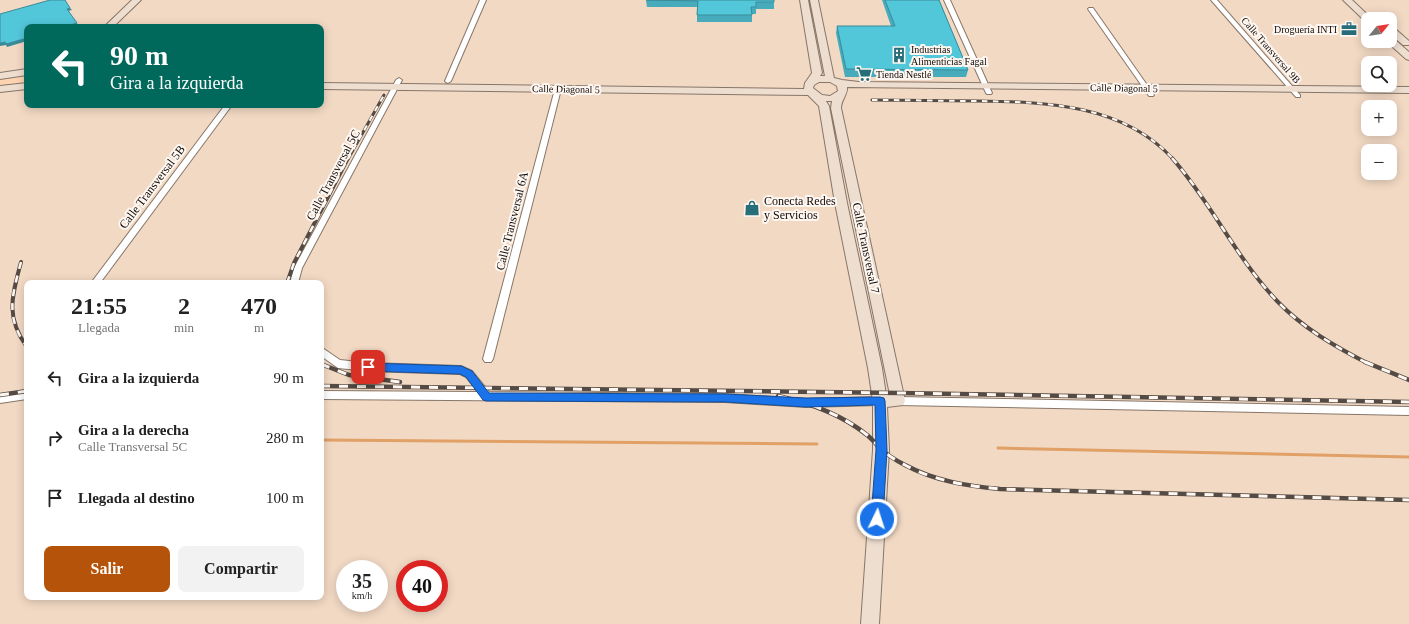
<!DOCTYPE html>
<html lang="es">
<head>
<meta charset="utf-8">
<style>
  :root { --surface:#fff; --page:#f2f2f2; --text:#222; --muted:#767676; --accent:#b45309 }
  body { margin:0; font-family:Georgia,serif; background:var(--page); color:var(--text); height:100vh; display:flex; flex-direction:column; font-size:15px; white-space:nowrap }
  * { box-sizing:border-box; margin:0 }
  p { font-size:13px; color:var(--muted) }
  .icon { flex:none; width:22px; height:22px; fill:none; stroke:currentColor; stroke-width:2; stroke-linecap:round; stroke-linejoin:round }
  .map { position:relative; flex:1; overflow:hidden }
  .details { position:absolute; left:24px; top:280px; width:300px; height:320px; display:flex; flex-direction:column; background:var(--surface); border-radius:8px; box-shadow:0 2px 10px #0003 }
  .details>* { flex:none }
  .banner { position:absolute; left:24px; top:24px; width:300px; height:84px; border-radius:8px; box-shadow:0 2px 10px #0003; background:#00695c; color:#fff; overflow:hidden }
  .needle { width:26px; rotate:60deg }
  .buttons { position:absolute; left:1361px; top:12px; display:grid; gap:8px }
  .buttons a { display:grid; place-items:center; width:36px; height:36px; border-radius:8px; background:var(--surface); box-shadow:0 2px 10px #0003; font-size:20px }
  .speed { position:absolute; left:336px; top:560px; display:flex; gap:8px; font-size:20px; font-weight:700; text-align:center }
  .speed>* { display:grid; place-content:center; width:52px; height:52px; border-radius:50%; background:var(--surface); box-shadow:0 2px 10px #0003; line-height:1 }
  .speed small { font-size:10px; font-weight:400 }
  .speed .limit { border:6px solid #d22; background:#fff; color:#111 }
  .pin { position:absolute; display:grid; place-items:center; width:34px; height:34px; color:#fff; margin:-17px; border-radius:8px; box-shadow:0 2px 6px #0006 }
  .me { position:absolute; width:44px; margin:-22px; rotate:4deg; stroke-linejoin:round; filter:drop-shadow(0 0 3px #0008) }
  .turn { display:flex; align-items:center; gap:14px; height:84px; padding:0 20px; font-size:18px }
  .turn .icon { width:52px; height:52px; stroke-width:2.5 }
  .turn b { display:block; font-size:28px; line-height:34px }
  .eta { display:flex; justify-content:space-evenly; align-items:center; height:68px; text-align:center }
  .eta b { font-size:24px; font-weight:700; line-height:28px }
  .button { display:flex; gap:8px; margin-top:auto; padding:8px 20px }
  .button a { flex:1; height:46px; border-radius:8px; background:var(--accent); color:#fff; font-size:16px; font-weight:700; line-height:46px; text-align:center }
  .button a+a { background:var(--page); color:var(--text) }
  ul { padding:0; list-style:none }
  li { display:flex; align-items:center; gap:12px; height:60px; padding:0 20px }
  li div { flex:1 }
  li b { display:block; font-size:15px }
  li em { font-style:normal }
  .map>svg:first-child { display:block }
</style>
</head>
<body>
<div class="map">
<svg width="1409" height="624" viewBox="0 0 1409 624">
  <rect width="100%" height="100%" fill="#fae8d8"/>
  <path fill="#f2d9c4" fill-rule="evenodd" d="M0,0H1409V624H0ZM1368,19H1390V41H1368ZM27,27H321V105H27ZM1368,63H1390V85H1368ZM1368,107H1390V129H1368ZM1368,151H1390V173H1368ZM27,283H321V597H27ZM345,569H379V603H345ZM405,569H439V603H405Z"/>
  <path fill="#fcd4b2" d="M27,73V84L0,87V77Z"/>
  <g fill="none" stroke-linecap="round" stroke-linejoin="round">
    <g stroke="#e0a066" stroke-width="3">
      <path d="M321,440L817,444"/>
      <path d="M998,448L1409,457"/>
    </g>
    <defs>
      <g id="street">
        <path d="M480,0H486L451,81L448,83L446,82L445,81Z"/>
        <path d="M944,0H950L992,93L991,94H987L986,93Z"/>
        <path d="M1211,0H1217L1300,95V97H1296Z"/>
        <path d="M1089,8H1093L1154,95L1153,96H1149L1088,9Z"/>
        <path d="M399,78L402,80L302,268L298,283H290L294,268L396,80Z"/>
        <path d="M558,87L561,89L493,359L491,362H485L483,359L555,89Z"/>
        <path d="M225,105H232L100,283H91Z"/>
        <path d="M321,347L340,360L368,363L461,366L472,371L489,392L725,394L806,399L880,397L884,398L885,401L884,404L880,405L806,407L725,402L321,399V391L478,392L466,377L460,374L368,371L338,368L321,356Z"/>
        <path d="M27,391V399L0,403V395Z"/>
        <path d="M898,397L1409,407V415L898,405L894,404L893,401L894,398Z"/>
      </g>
      <g id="secondary">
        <path d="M132,0H141L113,27H104Z"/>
        <path d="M800,0H808L822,73L820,76H825L810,0H818L834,78L842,80L859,82L1409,87V93L847,87C848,94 841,100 841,108L905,401L903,405L887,407L889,450L879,624H861L873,450V401L868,368L835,203L819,106L808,95L321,89V83L804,89L805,83L812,73ZM819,82H830L837,86L838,91L830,96L822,95L813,88L814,85ZM826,101H832L831,108L890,395H886L882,368L847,203L829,106Z"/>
        <path d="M1343,0H1352L1372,19H1368V22L1365,21Z"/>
        <path d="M1390,26L1393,27L1409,41V45H1403L1390,34Z"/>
        <path d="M1390,37L1393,38L1409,52V60L1406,59L1387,42L1390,41Z"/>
        <path d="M27,69V75L0,79V73Z"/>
        <path d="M27,83V89L0,92V86Z"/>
      </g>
    </defs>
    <use href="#street" stroke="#877668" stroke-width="2"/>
    <use href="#secondary" stroke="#877668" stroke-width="2"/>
    <use href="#street" fill="#fff" fill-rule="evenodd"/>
    <use href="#secondary" fill="#eeded0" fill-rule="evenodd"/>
    <defs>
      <g id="rail-far2">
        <path d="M872,100C907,100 943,101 978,101C1046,102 1123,104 1173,159"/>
        <path d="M348,159L384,95"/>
      </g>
      <g id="rail-far1">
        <path d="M1172,158C1211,202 1236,258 1277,301C1303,328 1334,346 1367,363"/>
        <path d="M21,262C12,296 5,317 27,347"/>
        <path d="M287,283L294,263L348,158"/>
      </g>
      <g id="rail">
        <path d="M1365,362L1409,380"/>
        <path d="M321,364L349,375L400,382"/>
        <path d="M321,386L899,393L1409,402"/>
        <path d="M0,395L27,391"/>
        <path d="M778,396C810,403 841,414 867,435C872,439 876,444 880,448C887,455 897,461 905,465C935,481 967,486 1000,489L1409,500"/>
      </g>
    </defs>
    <use href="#rail-far2" stroke="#554b44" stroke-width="3"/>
    <use href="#rail-far1" stroke="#554b44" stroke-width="4"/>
    <use href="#rail" stroke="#554b44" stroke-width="4.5"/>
    <use href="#rail-far2" stroke="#fff7f1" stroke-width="2" stroke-dasharray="5.5" stroke-linecap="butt"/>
    <use href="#rail-far1" stroke="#fff7f1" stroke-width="2.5" stroke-dasharray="7" stroke-linecap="butt"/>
    <use href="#rail" stroke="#fff7f1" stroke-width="3" stroke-dasharray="9" stroke-linecap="butt"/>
  </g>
  <g fill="#47abbb">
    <path d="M646,0H774V9H756V14H752V22H697V7H647Z"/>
    <path d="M882,0H939L968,70L966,77H845L836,33L837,26H891Z"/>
  </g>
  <g fill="#3a8b99">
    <path d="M70,8L72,10L68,11L67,9Z"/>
    <path d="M77,23L78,26L73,27H64Z"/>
    <path d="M27,38V41L7,47L6,45L0,46V43Z"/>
  </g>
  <g fill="#53c7da" stroke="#3a8b99">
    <path d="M50,0H65L70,8L67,9L77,23L64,27H27V38L6,44L5,42L0,43V14Z"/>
    <path d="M646,0H774V2H756V7H751L752,15H697L698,1Z"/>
    <path d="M885,0H939L968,70L846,69L837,26H895Z"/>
  </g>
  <path fill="#1a73e8" stroke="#114b97" d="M368,363L461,366L472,371L489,393L725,394L806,398L880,397L884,398L885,401L887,450L883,519L881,523L877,524L873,523L871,519L876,450L875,405L806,407L725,402L486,401L483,400L466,377L460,374L368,371L365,370L363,367L365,364Z"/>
  <defs>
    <symbol id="office-bare" viewBox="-9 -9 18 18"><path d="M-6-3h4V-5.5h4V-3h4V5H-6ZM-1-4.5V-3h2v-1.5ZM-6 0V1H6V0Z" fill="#266e7a" stroke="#fff7f1" stroke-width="2.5" paint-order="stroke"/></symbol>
    <symbol id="building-bare" viewBox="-9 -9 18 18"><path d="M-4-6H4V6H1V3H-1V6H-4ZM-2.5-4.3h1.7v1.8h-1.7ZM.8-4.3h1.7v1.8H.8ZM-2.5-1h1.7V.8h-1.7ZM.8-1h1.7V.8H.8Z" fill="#266e7a" stroke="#fff7f1" stroke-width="2.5" paint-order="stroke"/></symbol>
    <symbol id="supermarket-bare" viewBox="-9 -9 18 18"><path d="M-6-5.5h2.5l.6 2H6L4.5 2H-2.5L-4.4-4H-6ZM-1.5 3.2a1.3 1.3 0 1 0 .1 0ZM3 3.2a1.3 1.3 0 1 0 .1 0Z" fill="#266e7a" stroke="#fff7f1" stroke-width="2.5" paint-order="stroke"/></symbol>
    <symbol id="shop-bare" viewBox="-9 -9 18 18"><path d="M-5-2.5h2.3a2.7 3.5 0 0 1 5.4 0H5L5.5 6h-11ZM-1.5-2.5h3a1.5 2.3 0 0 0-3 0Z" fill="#266e7a" stroke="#fff7f1" stroke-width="2.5" paint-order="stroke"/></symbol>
  </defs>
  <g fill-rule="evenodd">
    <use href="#office-bare" x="1338" y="18" width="22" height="22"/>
    <use href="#building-bare" x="888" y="44" width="22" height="22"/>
    <use href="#supermarket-bare" x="853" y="63" width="22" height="22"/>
    <use href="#shop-bare" x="741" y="197" width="22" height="22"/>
  </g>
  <g text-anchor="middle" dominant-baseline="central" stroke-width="4" stroke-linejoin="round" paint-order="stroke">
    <g font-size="10" fill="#100a06" stroke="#fff7f1" text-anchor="start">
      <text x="1337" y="29" text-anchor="end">Droguería INTI</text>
      <text x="911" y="49">Industrias<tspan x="911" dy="12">Alimenticias Fagal</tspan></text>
      <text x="876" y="74">Tienda Nestlé</text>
    </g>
    <g font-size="10" fill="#100a06" stroke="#fff7f1">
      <text transform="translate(1271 50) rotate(49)">Calle Transversal 9B</text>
      <text transform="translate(1124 88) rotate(1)">Calle Diagonal 5</text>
      <text transform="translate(566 89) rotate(1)">Calle Diagonal 5</text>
    </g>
    <g font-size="12" fill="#100a06" stroke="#fff7f1">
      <text transform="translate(333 175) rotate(-62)">Calle Transversal 5C</text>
      <text transform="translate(152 187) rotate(-53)">Calle Transversal 5B</text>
      <text transform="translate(512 221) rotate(-76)">Calle Transversal 6A</text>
      <text transform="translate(866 248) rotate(78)">Calle Transversal 7</text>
    </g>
    <g font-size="12" fill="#100a06" stroke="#fff7f1" text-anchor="start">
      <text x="764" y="201">Conecta Redes<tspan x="764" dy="14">y Servicios</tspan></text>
    </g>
  </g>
</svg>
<div class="buttons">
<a><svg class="needle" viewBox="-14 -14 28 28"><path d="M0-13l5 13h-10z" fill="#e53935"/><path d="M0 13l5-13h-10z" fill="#767676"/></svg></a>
<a><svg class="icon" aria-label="search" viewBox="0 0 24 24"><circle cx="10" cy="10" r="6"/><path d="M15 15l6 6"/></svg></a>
<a>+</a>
<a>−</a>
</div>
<div class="speed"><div>35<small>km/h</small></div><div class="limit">40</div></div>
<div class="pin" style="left:368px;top:367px;background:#d93025"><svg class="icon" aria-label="arrive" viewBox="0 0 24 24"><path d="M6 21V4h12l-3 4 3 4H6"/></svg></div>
<svg class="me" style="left:877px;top:519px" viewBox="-20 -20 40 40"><circle r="17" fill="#1a73e8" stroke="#fff" stroke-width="3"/><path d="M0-11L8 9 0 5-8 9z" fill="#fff"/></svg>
<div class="banner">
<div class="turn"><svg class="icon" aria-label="left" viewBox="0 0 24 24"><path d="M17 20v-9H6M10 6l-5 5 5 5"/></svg><div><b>90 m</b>Gira a la izquierda</div></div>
</div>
<section class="details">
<div class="eta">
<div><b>21:55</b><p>Llegada</p></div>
<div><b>2</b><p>min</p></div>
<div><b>470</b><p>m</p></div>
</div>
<ul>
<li><svg class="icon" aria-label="left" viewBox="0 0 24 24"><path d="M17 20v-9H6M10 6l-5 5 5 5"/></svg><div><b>Gira a la izquierda</b></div><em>90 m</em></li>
<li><svg class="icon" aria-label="right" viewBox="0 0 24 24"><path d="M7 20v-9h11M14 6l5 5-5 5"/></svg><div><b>Gira a la derecha</b><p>Calle Transversal 5C</p></div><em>280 m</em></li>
<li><svg class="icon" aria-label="arrive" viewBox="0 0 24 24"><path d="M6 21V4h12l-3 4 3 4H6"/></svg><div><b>Llegada al destino</b></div><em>100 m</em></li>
</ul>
<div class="button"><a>Salir</a><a>Compartir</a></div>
</section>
</div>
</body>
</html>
